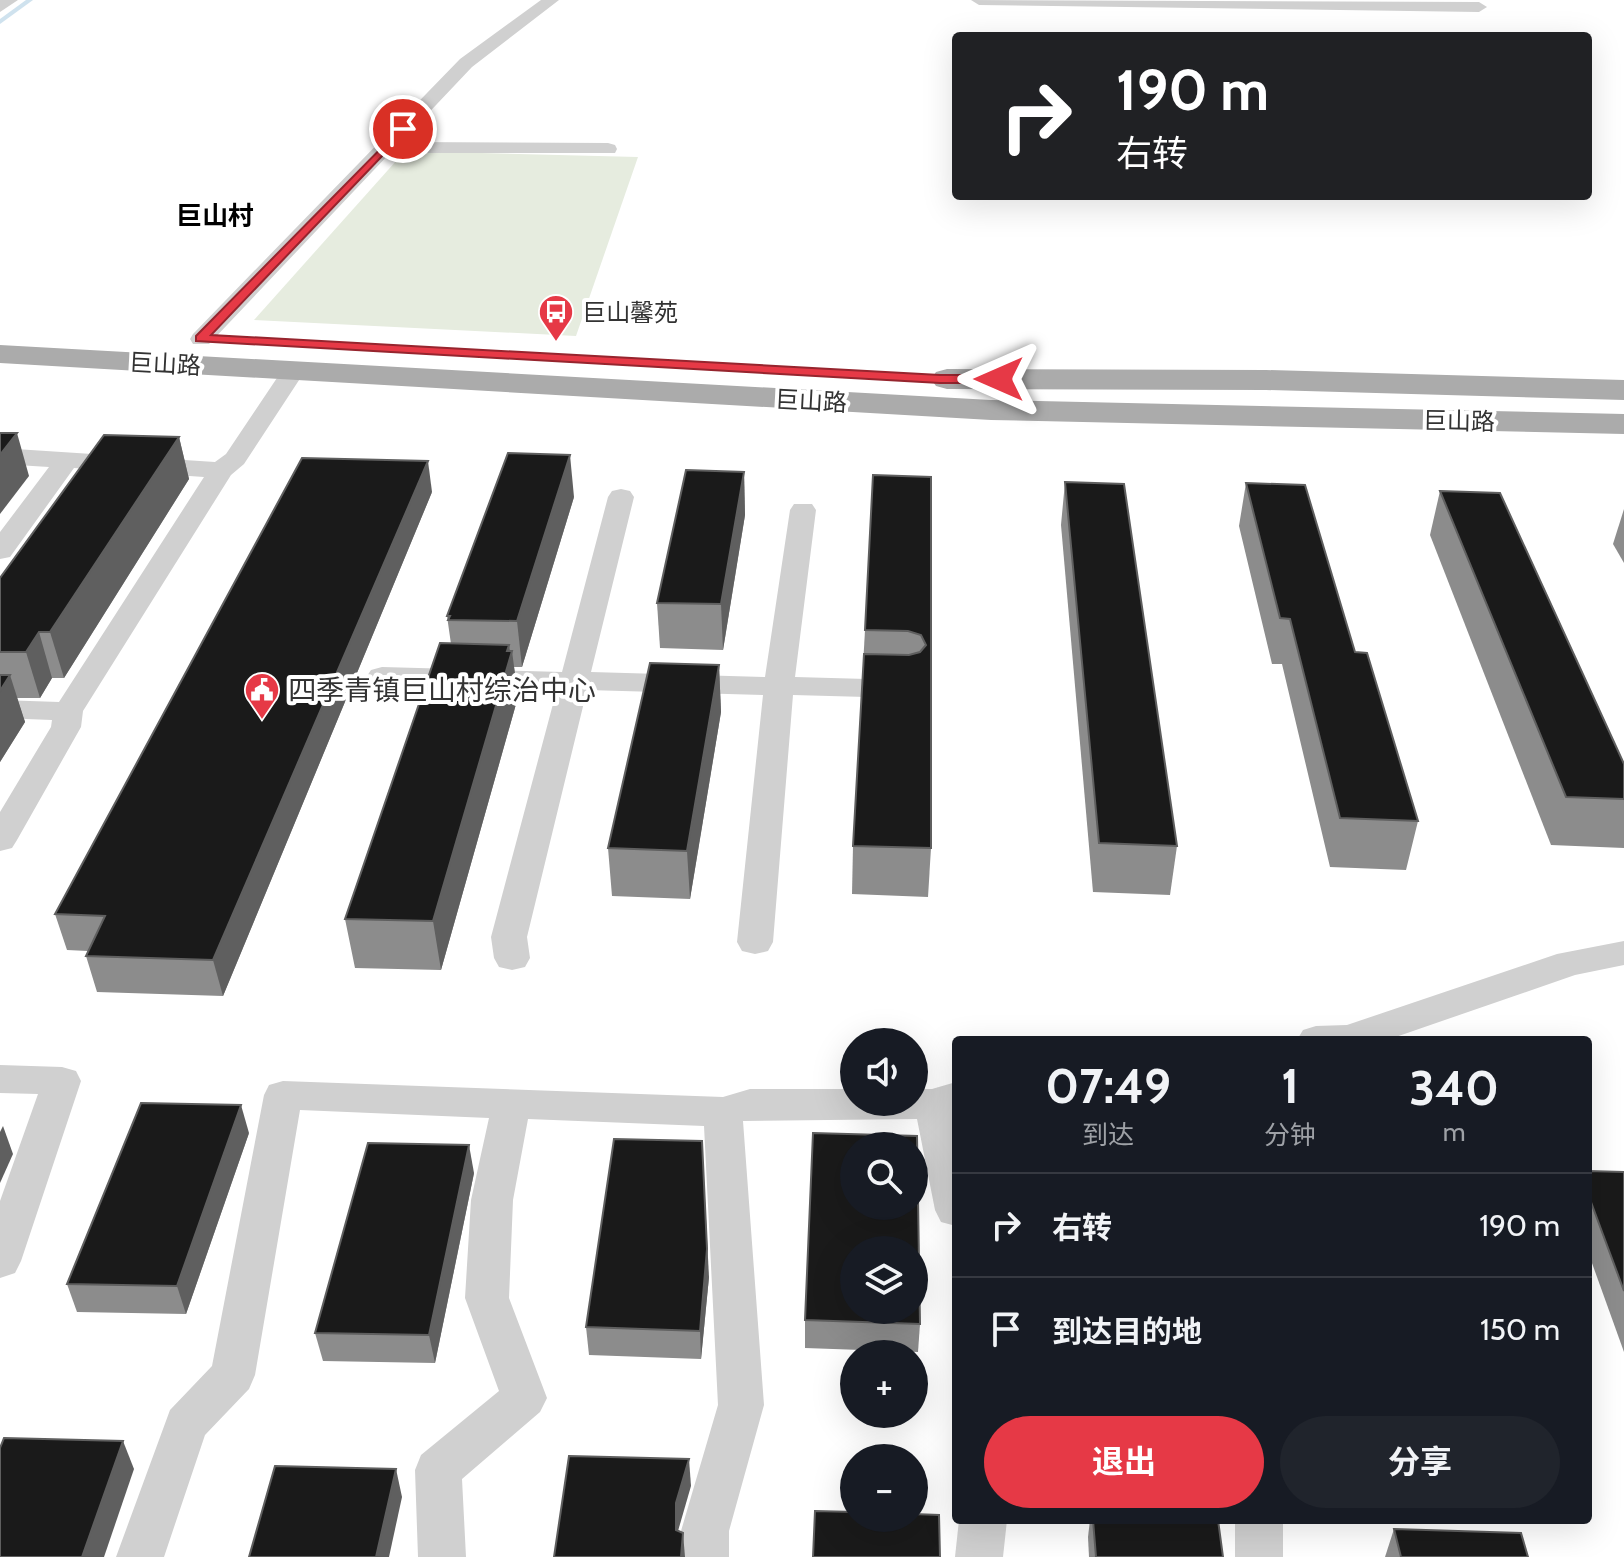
<!DOCTYPE html>
<html lang="zh">
<head>
<meta charset="utf-8">
<style>
  :root { --surface:#171b24; --page:#20242c; --text:#f1f3f6; --muted:#9ea1a6; --line:#363941; --accent:#e63946 }
  body { margin:0; font-family:Cabin,"Noto Sans SC",sans-serif; background:var(--page); color:var(--text); height:100vh; display:flex; flex-direction:column; font-size:30px; white-space:nowrap }
  * { box-sizing:border-box; margin:0 }
  p { font-size:26px; color:var(--muted) }
  .icon { flex:none; width:44px; height:44px; fill:none; stroke:currentColor; stroke-width:2; stroke-linecap:round; stroke-linejoin:round }
  .map { position:relative; flex:1; overflow:hidden }
  .drawer { position:absolute; left:952px; top:1036px; width:640px; height:488px; display:flex; flex-direction:column; background:var(--surface); border-radius:8px; box-shadow:0 8px 32px #0002 }
  .drawer>* { flex:none }
  .top-card { position:absolute; left:952px; top:32px; width:640px; height:168px; border-radius:8px; box-shadow:0 8px 32px #0002; background:#202124; color:#fff; overflow:hidden }
  .tools { position:absolute; left:840px; top:1028px; display:grid; gap:16px }
  .tools a { display:grid; place-items:center; width:88px; height:88px; border-radius:50%; background:var(--surface); box-shadow:0 8px 32px #0002; font-size:40px }
  .pin { position:absolute; display:grid; place-items:center; width:68px; height:68px; color:#fff; margin:-34px; border:4px solid #fff; border-radius:50%; box-shadow:0 2px 8px #0007 }
  .me { position:absolute; width:88px; margin:-44px; rotate:270deg; stroke-linejoin:round; filter:drop-shadow(0 0 6px #0008) }
  .turn { display:flex; align-items:center; gap:28px; height:168px; padding:0 32px; font-size:36px }
  .turn .icon { width:104px; height:104px; stroke-width:2.5 }
  .turn b { display:block; font-size:56px; line-height:68px }
  .eta { display:flex; justify-content:space-evenly; align-items:center; height:136px; text-align:center }
  .eta b { font-size:48px; font-weight:700; line-height:56px }
  .button { display:flex; gap:16px; margin-top:auto; padding:16px 32px }
  .button a { flex:1; height:92px; border-radius:48px; background:var(--accent); color:#fff; font-size:32px; font-weight:700; line-height:92px; text-align:center }
  .button a+a { background:var(--page); color:var(--text) }
  ul { padding:0; list-style:none }
  li { display:flex; align-items:center; gap:24px; height:104px; padding:0 32px; border-top:2px solid var(--line) }
  li div { flex:1 }
  li b { display:block; font-size:30px }
  li em { font-style:normal }
  .map>svg:first-child { display:block }
</style>
</head>
<body>
<div class="map">
<svg width="1624" height="1557" viewBox="0 0 1624 1557">
  <rect width="100%" height="100%" fill="#fff"/>
  <path fill="#e6ecdf" d="M405,151L638,157L576,336L254,320Z"/>
  <g fill="none" stroke-linecap="round" stroke-linejoin="round">
    <path fill="#cfe2ee" fill-rule="evenodd" d="M26,0H33L0,24V19Z"/>
    <g fill="#d0d0d0" fill-rule="evenodd">
      <path d="M541,0H559L472,67L401,142L608,143L615,145L617,149L615,153H390L209,344H193L190,339L193,334L460,59Z"/>
      <path d="M971,0L1479,2L1487,7L1479,12L979,5Z"/>
      <path d="M293,364L301,366L305,371L244,464L231,475L83,711L81,727L17,840L12,848L0,851V812L51,727L52,720L0,718V700L59,702L204,477L74,468L10,557L0,559V532L49,467L0,464V448L215,462L226,454L285,366Z"/>
      <path d="M621,489L630,491L634,497L591,672L765,677L790,510L794,504H812L816,510L795,677L903,680L914,683L918,689L914,695L903,698L793,695L773,942L768,951L755,954L742,951L737,942L763,695L587,690L527,937L530,958L525,967L512,970L499,967L494,958L491,937L557,689L382,685L371,682L367,676L371,670L382,667L562,672L608,497L612,491Z"/>
      <path d="M1624,941V965L1575,975L1387,1040H1297L1303,1030L1316,1026L1347,1025L1557,954Z"/>
      <path d="M0,1065L62,1067L76,1071L81,1081L21,1261L15,1273L0,1278V1201L38,1094L0,1093Z"/>
      <path d="M283,1081L723,1097L750,1089H854V1102H914V1089H932L956,1082V1226L941,1222L935,1210L917,1119L743,1121L764,1405L729,1531V1557H681V1531L718,1405L704,1126L528,1119L513,1200L509,1298L547,1398L540,1412L462,1479L466,1557H418L415,1470L421,1455L499,1391L465,1298L471,1200L489,1118L300,1110L255,1375L249,1389L205,1435L164,1557H116L170,1410L212,1366L264,1095L269,1085Z"/>
      <path d="M959,1520H1007L1003,1557H955Z"/>
      <rect x="1235" y="1520" width="48" height="37"/>
    </g>
    <path fill="#d0d0d0" fill-rule="evenodd" d="M0,0H18L0,12Z"/>
    <g fill="#ababab" fill-rule="evenodd">
      <path d="M0,345L991,400L1624,414V434L991,420L0,363Z"/>
      <path d="M947,369L1266,370L1624,380V400L1266,390L947,389L936,386L931,379L936,372Z"/>
    </g>
  </g>
  <g fill="#8c8c8c">
    <path d="M179,437L189,479L64,678H52L40,698H17L25,722L0,762V578Z"/>
    <path d="M744,472L745,515L723,650L660,648L657,603Z"/>
    <path d="M931,477V848L928,897L852,894L853,846L865,630Z"/>
    <path d="M1065,482L1177,846L1170,895L1093,892L1061,525Z"/>
    <path d="M1246,483L1355,652L1418,821L1406,870L1330,867L1282,664H1272L1239,526Z"/>
    <path d="M1440,491L1624,764V848L1551,845L1430,535Z"/>
    <path d="M432,492L223,996L97,992L86,956L88,951L67,950L55,914Z"/>
    <path d="M574,497L522,667H514L518,697L441,970L355,968L345,919L451,644L447,616Z"/>
    <path d="M1624,509V563L1613,544Z"/>
    <path d="M719,665L721,712L690,899L612,896L608,848Z"/>
    <path d="M249,1133L186,1314L77,1312L67,1284Z"/>
    <path d="M1588,1171L1624,1172V1352L1588,1252Z"/>
    <path d="M474,1173L435,1363L323,1361L315,1333Z"/>
    <path d="M709,1277L701,1359L589,1355L586,1327Z"/>
    <path d="M805,1320L920,1324L918,1352L805,1348Z"/>
    <path d="M1090,1520H1218L1223,1557H1089L1088,1537Z"/>
    <path d="M1394,1529L1528,1557H1385Z"/>
  </g>
  <g fill="#5f5f5f">
    <path d="M17,433L29,476L0,514V455Z"/>
    <path d="M179,437L189,479L64,678L50,632Z"/>
    <path d="M570,455L574,497L522,667L517,621Z"/>
    <path d="M428,461L432,492L223,996L213,960Z"/>
    <path d="M744,472L745,515L723,650L721,604Z"/>
    <path d="M39,632L52,678L40,698L26,652Z"/>
    <path d="M509,645L511,657L512,651L518,697L441,970L433,921Z"/>
    <path d="M719,665L721,712L690,899L687,851Z"/>
    <path d="M10,675L25,722L0,762V691Z"/>
    <path d="M241,1105L249,1133L186,1314L177,1286Z"/>
    <path d="M3,1126L13,1154L0,1183V1132Z"/>
    <path d="M702,1141L709,1277L701,1359L700,1331Z"/>
    <path d="M469,1145L474,1173L435,1363L429,1335Z"/>
    <path d="M123,1441L134,1469L104,1557H82Z"/>
    <path d="M689,1459L691,1486L678,1531L676,1530V1503Z"/>
    <path d="M396,1469L402,1497L389,1557H376Z"/>
    <path d="M683,1533L685,1557H681Z"/>
  </g>
  <g fill="#1a1a1a" stroke="#5f5f5f" stroke-width="2" fill-rule="evenodd">
    <path d="M0,433H17L0,455Z"/>
    <path d="M104,435L179,437L50,632H39L26,652H0V578Z"/>
    <path d="M508,453L570,455L517,621L448,620L450,616H447Z"/>
    <path d="M302,458L428,461L213,960L86,956L105,916L55,914Z"/>
    <path d="M686,470L744,472L721,604L657,603Z"/>
    <path d="M873,475L931,477V848L853,846L864,654L909,655L920,652L926,645L921,635L908,631L865,630Z"/>
    <path d="M1065,482L1124,484L1177,846L1099,843Z"/>
    <path d="M1246,483L1305,485L1355,652L1367,653L1418,821L1340,818L1290,619L1280,618Z"/>
    <path d="M1440,491L1500,493L1624,764V799L1566,797Z"/>
    <path d="M440,643L509,645L507,651H512L433,921L345,919Z"/>
    <path d="M650,663L719,665L687,851L608,848Z"/>
    <path d="M0,675H10L0,691Z"/>
    <path d="M141,1103L241,1105L177,1286L67,1284Z"/>
    <path d="M813,1133L917,1136L920,1324L805,1320ZM854,1146H914V1206H854ZM854,1250H914V1310H854Z"/>
    <path d="M614,1139L702,1141L707,1249L700,1331L586,1327Z"/>
    <path d="M368,1143L469,1145L429,1335L315,1333Z"/>
    <path d="M1588,1171L1624,1172V1291L1588,1194Z"/>
    <path d="M4,1438L123,1441L82,1557H0V1448Z"/>
    <path d="M569,1456L689,1459L676,1503V1530L683,1533L681,1557H554Z"/>
    <path d="M275,1466L396,1469L376,1557H249Z"/>
    <path d="M815,1511L854,1512V1518H914V1514L939,1515L940,1557H813Z"/>
    <path d="M1093,1520H1218L1223,1557H1096Z"/>
    <path d="M1394,1529L1521,1533L1528,1557H1401Z"/>
  </g>
  <path fill="#e63946" stroke="#96252e" stroke-width="2" d="M403,126L408,129L406,131L211,335L940,375H999L1006,379L999,383H940L196,341V336Z"/>
  <defs>
    <symbol id="bus-pin" viewBox="-11 -11 22 30"><path d="M0 17L-7.5 6A9.5 9.5 0 1 1 7.5 6Z" fill="#e63946" stroke="#fff"/><path d="M-5-6H5V4H4V6H2V4H-2V6H-4V4H-5ZM-3.5-4V0h7V-4ZM-3.5 1.2v1.5H-2V1.2ZM2 1.2v1.5H3.5V1.2Z" fill="#fff"/></symbol>
    <symbol id="civic-pin" viewBox="-11 -11 22 30"><path d="M0 17L-7.5 6A9.5 9.5 0 1 1 7.5 6Z" fill="#e63946" stroke="#fff"/><path d="M-.6-6.5H3V-4.5H.6V-3L4-1V1h2V6H-6V1h2V-1L-.6-3ZM-1.2 2.5V6h2.4V2.5Z" fill="#fff"/></symbol>
  </defs>
  <g fill-rule="evenodd">
    <use href="#bus-pin" x="536" y="292" width="40" height="54"/>
    <use href="#civic-pin" x="242" y="670" width="40" height="54"/>
  </g>
  <g text-anchor="middle" dominant-baseline="central" stroke-width="8" stroke-linejoin="round" paint-order="stroke">
    <g font-size="24" fill="#333" stroke="#fff" text-anchor="start">
      <text x="582" y="312">巨山馨苑</text>
    </g>
    <g font-size="24" fill="#333" stroke="#fff">
      <text transform="translate(165 364) rotate(3)">巨山路</text>
      <text transform="translate(811 401) rotate(3)">巨山路</text>
      <text transform="translate(1459 421) rotate(1)">巨山路</text>
    </g>
    <g font-size="26" font-weight="bold" fill="#000" stroke="#fff">
      <text x="215" y="216">巨山村</text>
    </g>
    <g font-size="28" fill="#333" stroke="#fff" text-anchor="start">
      <text x="288" y="690">四季青镇巨山村综治中心</text>
    </g>
  </g>
</svg>
<div class="tools">
<a><svg class="icon" aria-label="sound" viewBox="0 0 24 24"><path d="M4 9h4l5-4v14l-5-4H4zM17 9q2 3 0 6"/></svg></a>
<a><svg class="icon" aria-label="search" viewBox="0 0 24 24"><circle cx="10" cy="10" r="6"/><path d="M15 15l6 6"/></svg></a>
<a><svg class="icon" aria-label="layers" viewBox="0 0 24 24"><path d="M12 4l9 5-9 5-9-5zM3 14l9 5 9-5"/></svg></a>
<a>+</a>
<a>−</a>
</div>
<div class="pin" style="left:403px;top:129px;background:#d93025"><svg class="icon" aria-label="arrive" viewBox="0 0 24 24"><path d="M6 21V4h12l-3 4 3 4H6"/></svg></div>
<svg class="me" style="left:999px;top:379px" viewBox="-20 -20 40 40"><path d="M0-17L14 15 0 8-14 15z" fill="#e63946" stroke="#fff" stroke-width="4"/></svg>
<div class="top-card">
<div class="turn"><svg class="icon" aria-label="right" viewBox="0 0 24 24"><path d="M7 20v-9h11M14 6l5 5-5 5"/></svg><div><b>190 m</b>右转</div></div>
</div>
<section class="drawer">
<div class="eta">
<div><b>07:49</b><p>到达</p></div>
<div><b>1</b><p>分钟</p></div>
<div><b>340</b><p>m</p></div>
</div>
<ul>
<li><svg class="icon" aria-label="right" viewBox="0 0 24 24"><path d="M7 20v-9h11M14 6l5 5-5 5"/></svg><div><b>右转</b></div><em>190 m</em></li>
<li><svg class="icon" aria-label="arrive" viewBox="0 0 24 24"><path d="M6 21V4h12l-3 4 3 4H6"/></svg><div><b>到达目的地</b></div><em>150 m</em></li>
</ul>
<div class="button"><a>退出</a><a>分享</a></div>
</section>
</div>
</body>
</html>
